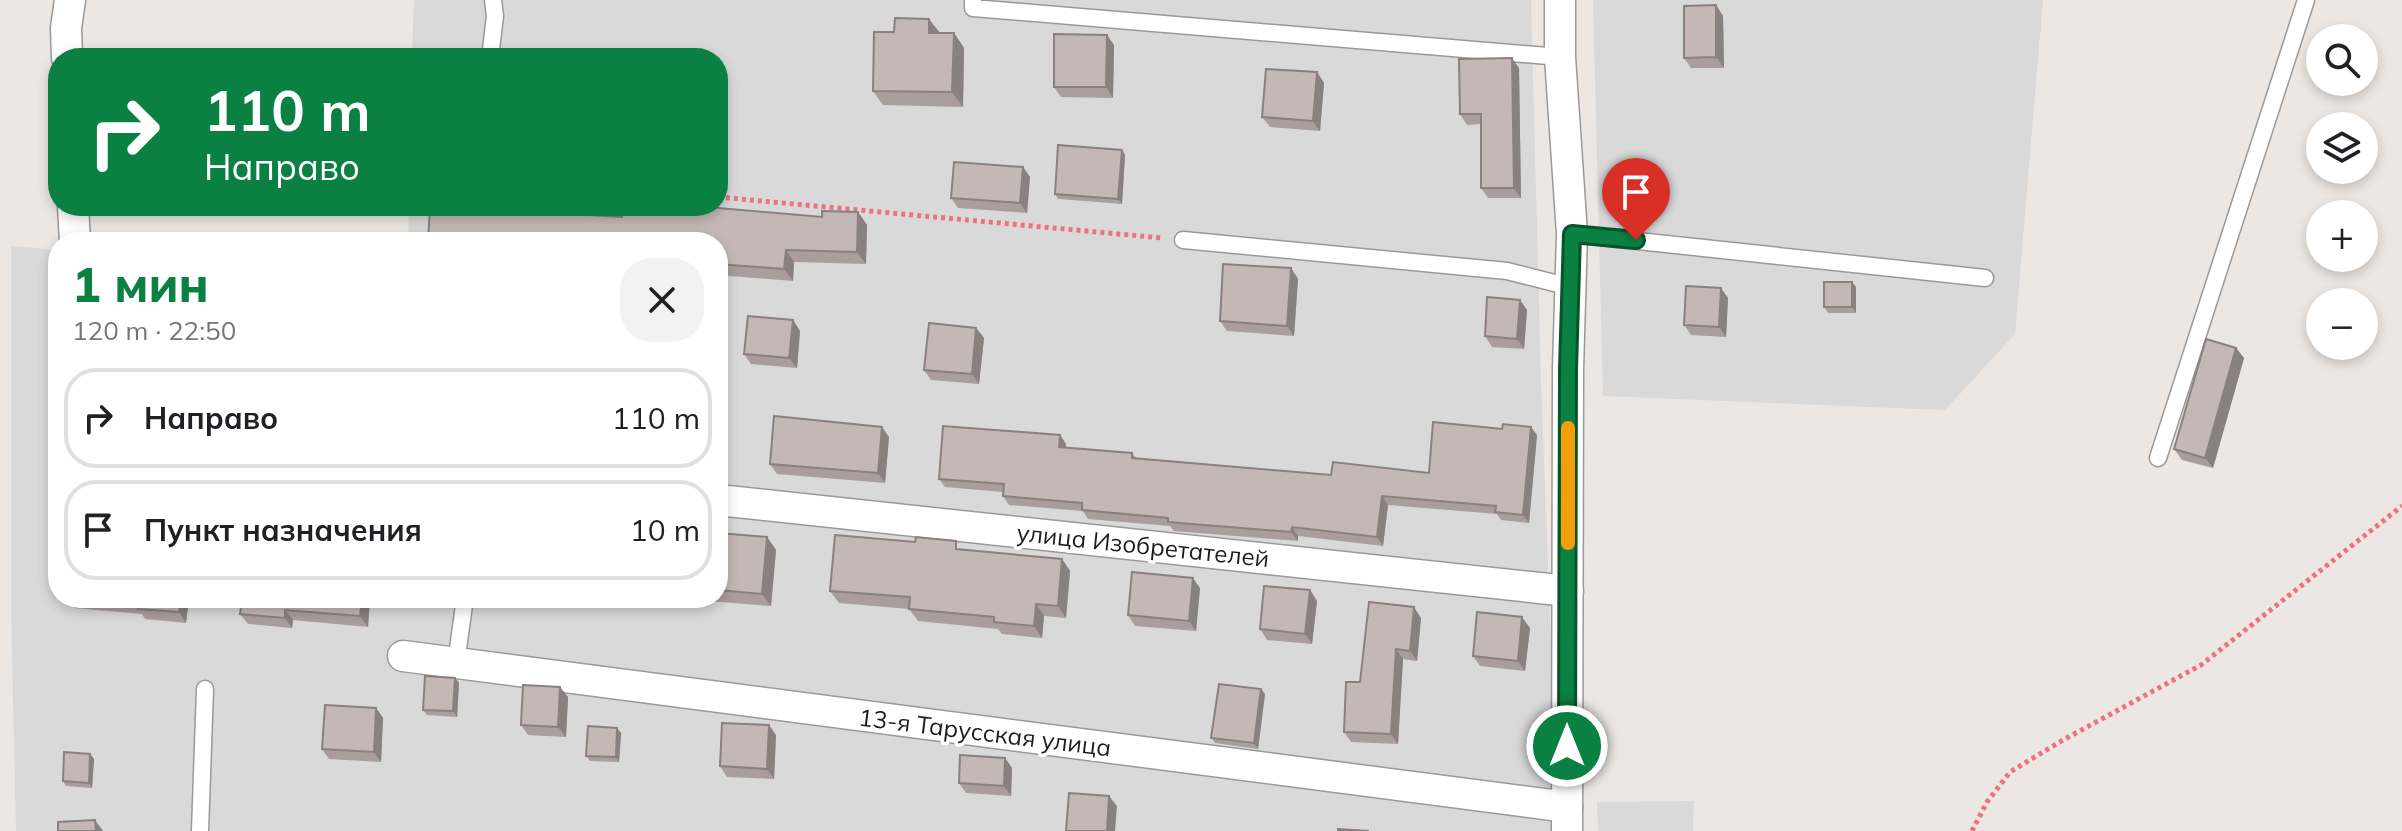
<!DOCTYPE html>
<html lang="ru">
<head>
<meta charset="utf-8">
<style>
  :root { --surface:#fff; --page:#f2f2f2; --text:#202124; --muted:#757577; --line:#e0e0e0; --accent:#0b8043 }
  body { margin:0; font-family:Mulish,sans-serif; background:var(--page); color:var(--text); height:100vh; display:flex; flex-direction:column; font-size:30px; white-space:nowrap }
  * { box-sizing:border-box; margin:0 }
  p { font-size:26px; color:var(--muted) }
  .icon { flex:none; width:44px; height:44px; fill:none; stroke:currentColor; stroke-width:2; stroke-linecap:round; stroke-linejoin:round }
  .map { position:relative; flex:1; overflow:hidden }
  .sheet { position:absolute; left:48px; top:232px; width:680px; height:376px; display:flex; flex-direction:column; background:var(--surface); border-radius:32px; box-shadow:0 4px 12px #0003 }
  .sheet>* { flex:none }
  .hud { position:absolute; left:48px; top:48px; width:680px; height:168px; border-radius:32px; box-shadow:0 4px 12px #0003; background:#0b8043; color:#fff; overflow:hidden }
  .tools { position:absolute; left:2306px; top:24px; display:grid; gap:16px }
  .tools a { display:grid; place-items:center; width:72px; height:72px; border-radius:50%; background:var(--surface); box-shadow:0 4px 12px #0003; font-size:40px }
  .pin { position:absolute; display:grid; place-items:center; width:68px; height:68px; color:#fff; margin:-82px -34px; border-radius:50% 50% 50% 0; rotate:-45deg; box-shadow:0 0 8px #0007 }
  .pin .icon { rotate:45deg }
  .me { position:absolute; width:88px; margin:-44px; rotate:0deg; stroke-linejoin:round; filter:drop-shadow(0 0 6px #0008) }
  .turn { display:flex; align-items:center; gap:28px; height:168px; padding:0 24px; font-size:36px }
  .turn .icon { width:104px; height:104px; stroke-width:2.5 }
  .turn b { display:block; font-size:56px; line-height:68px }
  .round { display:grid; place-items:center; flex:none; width:84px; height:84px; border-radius:32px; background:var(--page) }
  .overview { display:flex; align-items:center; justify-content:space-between; height:136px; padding:0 24px }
  h1 { font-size:48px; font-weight:800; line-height:60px; color:var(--accent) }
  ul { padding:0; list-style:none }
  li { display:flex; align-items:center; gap:24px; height:100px; margin:0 16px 12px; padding:0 8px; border:4px solid var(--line); border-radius:32px }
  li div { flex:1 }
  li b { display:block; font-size:30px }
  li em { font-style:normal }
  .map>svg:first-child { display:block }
</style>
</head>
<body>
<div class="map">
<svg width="2402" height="831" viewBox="0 0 2402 831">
  <rect width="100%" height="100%" fill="#ece7e2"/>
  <g fill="#dad9d9">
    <path d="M414,0H1531L1541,380L1558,831H16L11,610V246L58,250V598H718V242H408L409,206H718V58H412Z"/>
    <path d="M1593,0H2043L2015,334L1945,410L1603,396Z"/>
    <path d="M1694,801L1693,831H1598L1597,802Z"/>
  </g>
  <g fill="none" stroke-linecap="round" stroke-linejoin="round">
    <defs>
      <g id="lane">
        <path d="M973,0V8L1560,57"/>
        <path d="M490,58L495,16L493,0"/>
        <path d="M1572,234L1985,278"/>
        <path d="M1183,240L1507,271L1570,287"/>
        <path d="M2158,458L2306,0"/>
        <path d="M456,663L465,598"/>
        <path d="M200,831L205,689"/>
      </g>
      <g id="street">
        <path d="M1560,0V57L1572,234L1568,369L1567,831"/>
        <path d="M67,58L66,28L70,0"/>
        <path d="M73,206L75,242"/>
        <path d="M718,500L1568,591"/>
        <path d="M403,656L1567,807"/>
      </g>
    </defs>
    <use href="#lane" stroke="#999" stroke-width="19"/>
    <use href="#street" stroke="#999" stroke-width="33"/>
    <g stroke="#ef707f" stroke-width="5" stroke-dasharray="4 4" stroke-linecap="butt">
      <path d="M718,197L1162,238"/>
      <path d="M1972,831L1987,802L2010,772L2063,740L2201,665L2402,506"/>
    </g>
    <use href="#lane" stroke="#fff" stroke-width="16"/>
    <use href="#street" stroke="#fff" stroke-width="30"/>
  </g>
  <g fill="#a99e9d">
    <path d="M1716,5L1723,16L1724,68H1691L1684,58Z"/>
    <path d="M939,33H954L964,48L963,107L883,105L873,91Z"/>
    <path d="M1114,45L1113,98L1061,97L1054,87Z"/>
    <path d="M1519,68L1521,198H1488L1481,188V124L1467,125L1460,114Z"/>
    <path d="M1317,72L1324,83L1320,131L1270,127L1262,117Z"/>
    <path d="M1122,150L1125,155L1122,204L1058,199L1055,194Z"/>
    <path d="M1023,167L1030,177L1027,213L958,208L951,198Z"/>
    <path d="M528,211L622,217H822L858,212L867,225L866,264L794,262L793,281L718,275V242Z"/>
    <path d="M1291,268L1298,279L1294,336L1227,331L1220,321Z"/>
    <path d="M1856,287V313H1828L1824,307Z"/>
    <path d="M1728,298L1726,337L1691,335L1684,325Z"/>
    <path d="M1527,310L1524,349L1492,347L1485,336Z"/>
    <path d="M793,320L800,331L797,368L751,364L744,354Z"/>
    <path d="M976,328L984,338L979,384L931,380L924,370Z"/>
    <path d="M2236,348L2244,358L2213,468L2182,460L2174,449Z"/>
    <path d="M1060,435L1066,444V448L1132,453L1136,458L1331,475L1429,473L1537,435L1529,523L1501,520L1497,514L1388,505L1383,546L1298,536V541L1174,531L1170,526L1088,519L1083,511L1009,505L1003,496V492L945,487L939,479Z"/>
    <path d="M889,437L885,483L777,474L770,464Z"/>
    <path d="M718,533L767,537L776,550L771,606L685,599V598H718Z"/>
    <path d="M962,549L1062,559L1070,571L1066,618L1044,616L1042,638L1002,634L998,629L918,621L909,609L839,603L830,591Z"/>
    <path d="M1200,588L1196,631L1135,626L1128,615Z"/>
    <path d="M1310,590L1317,601L1312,644L1267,640L1260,629Z"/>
    <path d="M67,598H189L186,623L145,619L142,614L74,608Z"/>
    <path d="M242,598H370L368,627L293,620L292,628L248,624L240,614Z"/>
    <path d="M1421,618L1417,661L1403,659L1398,744L1351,742L1344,732L1360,682Z"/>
    <path d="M1530,628L1525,671L1480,666L1473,656Z"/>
    <path d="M455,678L459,683L457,717L427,715L423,710Z"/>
    <path d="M560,687L568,697L566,737L528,735L521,725Z"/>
    <path d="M1265,694L1258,749L1215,743L1211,738Z"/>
    <path d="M376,708L383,718L381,762L329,759L322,749Z"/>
    <path d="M617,728L621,733L619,762L590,761L586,756Z"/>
    <path d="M776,735L774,779L727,777L720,766Z"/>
    <path d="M90,754L94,759L92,788L66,786L63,781Z"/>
    <path d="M1005,758L1012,768L1011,796L966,793L959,783Z"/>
  </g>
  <g fill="#89817f">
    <path d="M1716,5L1723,16L1724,68L1716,57Z"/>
    <path d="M929,19L940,33H929Z"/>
    <path d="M954,33L964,48L963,107L952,92Z"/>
    <path d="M1107,35L1114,45L1113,98L1106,87Z"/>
    <path d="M1512,58L1519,68L1521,198L1514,188Z"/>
    <path d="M1317,72L1324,83L1320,131L1313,121Z"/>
    <path d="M1122,150L1125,155L1122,204L1118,199Z"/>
    <path d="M1023,167L1030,177L1027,213L1020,203Z"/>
    <path d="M858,212L867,225L866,264L857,252Z"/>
    <path d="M786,250L794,262L793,281L784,269Z"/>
    <path d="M1291,268L1298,279L1294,336L1287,326Z"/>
    <path d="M1852,282L1856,287V313L1852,307Z"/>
    <path d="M1721,288L1728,298L1726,337L1719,327Z"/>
    <path d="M1520,300L1527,310L1524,349L1517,339Z"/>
    <path d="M793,320L800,331L797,368L789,358Z"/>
    <path d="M976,328L984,338L979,384L972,374Z"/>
    <path d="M2236,348L2244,358L2213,468L2205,458Z"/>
    <path d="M718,427L721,431L718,459Z"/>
    <path d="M882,427L889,437L885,483L878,473Z"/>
    <path d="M1531,427L1537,435L1529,523L1523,515Z"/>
    <path d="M1060,435L1066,444L1065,456L1059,447Z"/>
    <path d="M1382,496L1388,505L1383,546L1377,537Z"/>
    <path d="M1292,527L1298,536V541L1291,532Z"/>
    <path d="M767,537L776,550L771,606L762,594Z"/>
    <path d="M1062,559L1070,571L1066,618L1058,606Z"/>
    <path d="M1193,578L1200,588L1196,631L1189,621Z"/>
    <path d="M1310,590L1317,601L1312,644L1305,634Z"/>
    <path d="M181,598H189L186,623L179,612Z"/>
    <path d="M362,598H370L368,627L360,616Z"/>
    <path d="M1036,604L1044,616L1042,638L1034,626Z"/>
    <path d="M1414,607L1421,618L1417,661L1410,651Z"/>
    <path d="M285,610L293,620L292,628L285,618Z"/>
    <path d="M1522,617L1530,628L1525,671L1518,661Z"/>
    <path d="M1396,649L1403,659L1398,744L1391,734Z"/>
    <path d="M455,678L459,683L457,717L453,711Z"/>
    <path d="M560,687L568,697L566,737L558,727Z"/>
    <path d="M1261,689L1265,694L1258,749L1254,743Z"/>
    <path d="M376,708L383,718L381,762L374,752Z"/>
    <path d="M769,725L776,735L774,779L767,769Z"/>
    <path d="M617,728L621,733L619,762L616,757Z"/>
    <path d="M90,754L94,759L92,788L89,783Z"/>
    <path d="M1005,758L1012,768L1011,796L1004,786Z"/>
    <path d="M1109,796L1117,806L1115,831H1107Z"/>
    <path d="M95,820L103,831H96Z"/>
  </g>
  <g fill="#c4b8b6" stroke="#89817f" stroke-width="2">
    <path d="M1716,5V57L1684,58V6Z"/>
    <path d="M895,18L929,19V33H954L952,92L873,91L874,32H894Z"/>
    <path d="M1054,34L1107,35L1106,87H1054Z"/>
    <path d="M1512,58L1514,188H1481V114H1460L1459,59Z"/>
    <path d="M1266,69L1317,72L1313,121L1262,117Z"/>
    <path d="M1058,145L1122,150L1118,199L1055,194Z"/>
    <path d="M954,162L1023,167L1020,203L951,198Z"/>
    <path d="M430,206H522V211L622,217L623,206H695L822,217V211L858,212L857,252L786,250L784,269L718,264V242H428Z"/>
    <path d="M1223,264L1291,268L1287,326L1220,321Z"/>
    <rect x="1824" y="282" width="28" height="25"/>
    <path d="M1686,286L1721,288L1719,327L1684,325Z"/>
    <path d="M1487,297L1520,300L1517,339L1485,336Z"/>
    <path d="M748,316L793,320L789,358L744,354Z"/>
    <path d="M929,323L976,328L972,374L924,370Z"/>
    <path d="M2206,339L2236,348L2205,458L2174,449Z"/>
    <path d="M774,416L882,427L878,473L770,464Z"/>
    <path d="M1433,422L1502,429L1503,424L1531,427L1523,515L1495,512L1496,506L1382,496L1377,537L1292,527L1291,532L1168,522V518L1082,510V503L1003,496L1004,484L939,479L943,426L1060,435L1059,447L1132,453V458L1331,475L1333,462L1429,473Z"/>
    <path d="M718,533L767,537L762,594L718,590Z"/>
    <path d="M835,535L915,542L916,537L956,541V549L1062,559L1058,606L1036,604L1034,626L994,622V617L909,609L910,597L830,591Z"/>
    <path d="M1132,572L1193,578L1189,621L1128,615Z"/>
    <path d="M1264,586L1310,590L1305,634L1260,629Z"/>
    <path d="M70,598H181L179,612L138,609L139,604Z"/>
    <path d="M242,598H362L360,616L285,610V618L240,614Z"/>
    <path d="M1369,602L1414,607L1410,651L1396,649L1391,734L1344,732L1346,682H1360Z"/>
    <path d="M1477,612L1522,617L1518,661L1473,656Z"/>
    <path d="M425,676L455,678L453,711L423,710Z"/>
    <path d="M1219,684L1261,689L1254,743L1211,738Z"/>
    <path d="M523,685L560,687L558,727L521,725Z"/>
    <path d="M325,705L376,708L374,752L322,749Z"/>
    <path d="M722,723L769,725L767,769L720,766Z"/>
    <path d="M588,726L617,728L616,757L586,756Z"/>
    <path d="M64,752L90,754L89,783L63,781Z"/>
    <path d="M960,755L1005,758L1004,786L959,783Z"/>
    <path d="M1069,793L1109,796L1107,831H1066Z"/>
    <path d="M95,820L96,831H58V822Z"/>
    <path d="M1338,829L1369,831H1338Z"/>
  </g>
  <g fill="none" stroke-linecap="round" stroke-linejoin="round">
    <defs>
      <path id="route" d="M1567,746L1568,369L1572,234L1636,240"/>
    </defs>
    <use href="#route" stroke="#07532c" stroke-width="20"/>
    <use href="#route" stroke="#0b8043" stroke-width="14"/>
    <path stroke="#f59e0b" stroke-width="14" d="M1568,428V543"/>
  </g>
  <g text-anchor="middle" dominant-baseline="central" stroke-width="7" stroke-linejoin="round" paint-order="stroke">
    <g font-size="24" fill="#1c1c1c" stroke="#fff">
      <text transform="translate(1143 545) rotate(6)">улица Изобретателей</text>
      <text transform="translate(985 732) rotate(7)">13-я Тарусская улица</text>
    </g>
  </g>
</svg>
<div class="tools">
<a><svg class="icon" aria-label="search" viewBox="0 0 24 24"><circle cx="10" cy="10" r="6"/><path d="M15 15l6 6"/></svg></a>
<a><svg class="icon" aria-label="layers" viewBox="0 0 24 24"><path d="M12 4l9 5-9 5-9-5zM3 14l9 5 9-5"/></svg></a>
<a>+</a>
<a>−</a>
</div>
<div class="pin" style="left:1636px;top:240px;background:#d93025"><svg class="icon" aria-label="arrive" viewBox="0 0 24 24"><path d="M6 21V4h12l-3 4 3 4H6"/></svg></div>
<svg class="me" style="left:1567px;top:746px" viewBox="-20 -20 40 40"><circle r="17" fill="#0b8043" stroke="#fff" stroke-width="3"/><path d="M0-11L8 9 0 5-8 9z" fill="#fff"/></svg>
<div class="hud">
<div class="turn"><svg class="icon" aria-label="right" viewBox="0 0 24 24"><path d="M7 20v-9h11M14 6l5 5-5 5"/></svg><div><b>110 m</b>Направо</div></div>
</div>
<section class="sheet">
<div class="overview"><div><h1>1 мин</h1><p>120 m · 22:50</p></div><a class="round"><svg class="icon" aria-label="close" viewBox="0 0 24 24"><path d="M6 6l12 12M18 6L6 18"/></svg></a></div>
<ul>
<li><svg class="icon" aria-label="right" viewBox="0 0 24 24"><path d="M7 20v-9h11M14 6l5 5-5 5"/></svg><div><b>Направо</b></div><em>110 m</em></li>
<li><svg class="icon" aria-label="arrive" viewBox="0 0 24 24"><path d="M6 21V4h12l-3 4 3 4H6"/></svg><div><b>Пункт назначения</b></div><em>10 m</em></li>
</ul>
</section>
</div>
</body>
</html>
